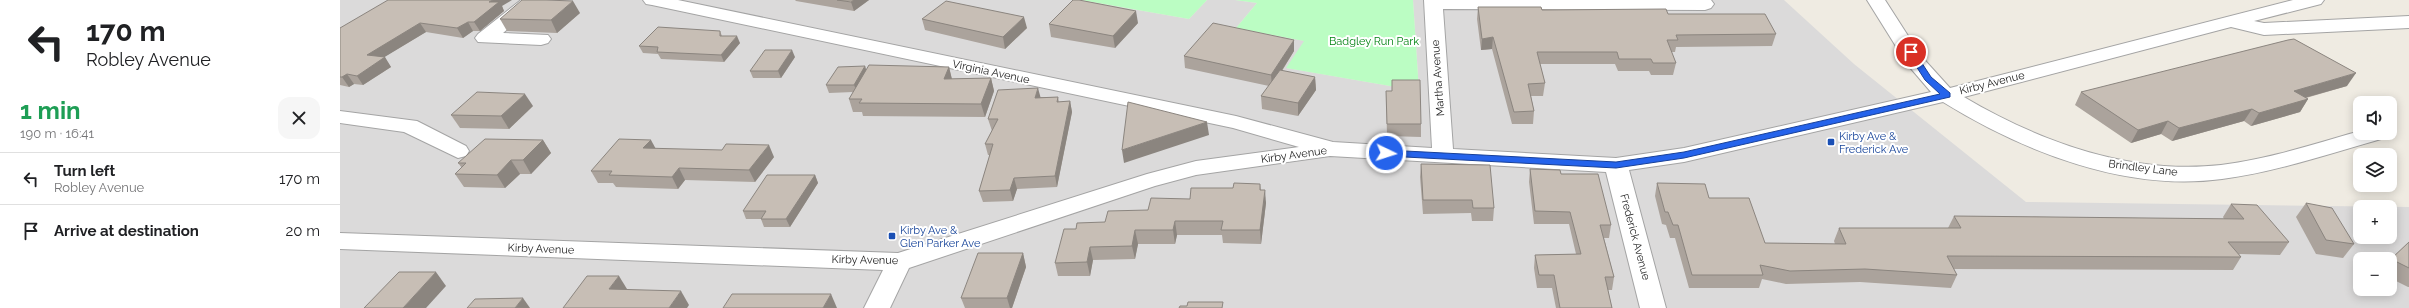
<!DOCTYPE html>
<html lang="en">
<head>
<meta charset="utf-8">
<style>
  :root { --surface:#fff; --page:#f6f6f6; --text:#202124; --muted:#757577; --line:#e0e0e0 }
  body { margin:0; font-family:Raleway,sans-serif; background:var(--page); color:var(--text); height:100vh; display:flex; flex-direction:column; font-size:15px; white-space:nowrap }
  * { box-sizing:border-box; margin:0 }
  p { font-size:13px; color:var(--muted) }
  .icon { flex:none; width:22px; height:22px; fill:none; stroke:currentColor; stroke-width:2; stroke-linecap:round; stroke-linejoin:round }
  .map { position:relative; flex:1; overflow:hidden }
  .details { display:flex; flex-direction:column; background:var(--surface); width:340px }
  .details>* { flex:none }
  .hud { background:#fff; color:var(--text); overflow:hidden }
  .tools { position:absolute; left:2013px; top:96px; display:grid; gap:8px }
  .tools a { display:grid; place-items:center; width:44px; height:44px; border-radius:8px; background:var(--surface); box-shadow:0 2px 10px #0003; font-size:20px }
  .pin { position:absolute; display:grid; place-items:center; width:34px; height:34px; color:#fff; margin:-17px; border:2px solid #fff; border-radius:50%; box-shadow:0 1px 4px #0007 }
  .me { position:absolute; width:44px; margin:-22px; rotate:94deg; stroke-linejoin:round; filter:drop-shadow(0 0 3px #0008) }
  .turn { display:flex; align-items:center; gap:14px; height:84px; padding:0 20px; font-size:18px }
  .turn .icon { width:52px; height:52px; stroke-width:2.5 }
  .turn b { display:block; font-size:28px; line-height:34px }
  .round { display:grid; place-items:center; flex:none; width:42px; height:42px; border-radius:12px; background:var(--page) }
  .head { display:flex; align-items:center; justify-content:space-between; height:68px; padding:0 20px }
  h1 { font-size:24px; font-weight:700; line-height:30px; color:#1e9e55 }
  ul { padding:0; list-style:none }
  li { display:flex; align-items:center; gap:12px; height:52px; padding:0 20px; border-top:1px solid var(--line) }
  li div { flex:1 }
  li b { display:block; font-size:15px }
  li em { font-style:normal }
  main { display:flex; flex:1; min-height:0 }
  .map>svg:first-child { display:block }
</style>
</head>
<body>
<main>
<section class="details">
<div class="hud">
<div class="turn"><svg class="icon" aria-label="left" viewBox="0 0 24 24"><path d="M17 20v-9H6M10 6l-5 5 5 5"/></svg><div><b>170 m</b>Robley Avenue</div></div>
</div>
<div class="head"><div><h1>1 min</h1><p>190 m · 16:41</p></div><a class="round"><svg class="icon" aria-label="close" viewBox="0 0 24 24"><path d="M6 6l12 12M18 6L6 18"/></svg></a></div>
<ul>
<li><svg class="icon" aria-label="left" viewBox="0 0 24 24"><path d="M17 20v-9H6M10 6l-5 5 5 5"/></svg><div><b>Turn left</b><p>Robley Avenue</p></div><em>170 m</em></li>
<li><svg class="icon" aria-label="arrive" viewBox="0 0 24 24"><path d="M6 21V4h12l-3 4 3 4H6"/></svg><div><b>Arrive at destination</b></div><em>20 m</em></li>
</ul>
</section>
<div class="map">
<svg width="2069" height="308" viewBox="0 0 2069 308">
  <rect width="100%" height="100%" fill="#efebe2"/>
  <path fill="#dbdada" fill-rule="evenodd" d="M0,0H741L849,19L867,0H895L917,3L896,28L965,41L947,68L1079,91L1073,0H1444L1514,64L1686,202L2069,207V308H0ZM2020,207H2050V237H2020ZM2020,259H2050V289H2020Z"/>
  <g fill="#bbfdc3">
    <path d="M741,0H867L849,19Z"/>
    <path d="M895,0H1073L1079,91L946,68L964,41L896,28L917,3Z"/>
  </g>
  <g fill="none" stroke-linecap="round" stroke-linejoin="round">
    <defs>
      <g id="minor">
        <path d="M181,0H201L163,33L208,35L211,39L208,43L201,45L138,42L135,38L138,34Z"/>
        <path d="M303,0H338L896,116L993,142L1092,148L1084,0H1371L1374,4L1371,8L1365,10L1103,9L1113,149L1276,158L1344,148L1591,92L1567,64L1527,0H1545L1581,56L1610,88L1953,0H1984L1981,4L1914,21L1924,23L2069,16V28L1924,35L1891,27L1624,97C1700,142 1791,175 1881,165C1929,159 1974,144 2020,131V133L2044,134L2041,139C1988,154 1936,172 1882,179C1786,192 1684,152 1603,102L1344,162L1289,170L1326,308H1300L1266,172L990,156L856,175L815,186L569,268L550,308H524L543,270L0,249V233L558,253L807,174L856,161L959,147L893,128L312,5L306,4Z"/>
        <path d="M0,111L77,121L126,146L129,151L126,156L118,158L64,132L0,123Z"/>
      </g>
    </defs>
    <use href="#minor" stroke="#a4a4a4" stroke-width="2"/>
    <use href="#minor" fill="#fff" fill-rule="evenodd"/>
  </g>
  <g fill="#aba39c">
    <path d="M455,0H529L514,11L456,1Z"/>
    <path d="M162,6L164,11L140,31H133L123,38L86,32L44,57L51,67L23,85L14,84L9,87L0,85V28Z"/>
    <path d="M1138,7L1328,14L1436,34L1432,46L1336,47L1335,52H1331L1336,63L1333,75H1311L1309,71H1278L1275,64H1200L1205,83L1203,96H1191L1194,111L1193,124H1172L1152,49L1141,50L1137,19Z"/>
    <path d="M240,13L217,33L167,31L160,19Z"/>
    <path d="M582,19L687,28L665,49L585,30Z"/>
    <path d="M798,23L775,48L711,37L709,24Z"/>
    <path d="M380,31L382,36L400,43L384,62L321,59L318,54L303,53L299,46Z"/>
    <path d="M954,51L942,71L975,77L976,90L958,116L922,109L921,96L929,86L845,68L844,56Z"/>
    <path d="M455,57L441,78H413L410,71Z"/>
    <path d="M525,66L526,70L609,67L612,79L651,78L654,91L645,117L523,116L522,112H513L509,99L513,92L489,93L486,85Z"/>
    <path d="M2007,86L1966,98L1968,99L1960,112L1911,126L1904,121L1832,141L1821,134L1791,143L1735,105L1741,92Z"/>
    <path d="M1046,91L1081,124V137L1047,136Z"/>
    <path d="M700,97H718L719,102L730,101L732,112L717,187L677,189L673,201L643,202L639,191L650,155H648L645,144L652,131L648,119Z"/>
    <path d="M193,106L169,129L120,128L111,115Z"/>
    <path d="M203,140L211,153L191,174H180L165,188L124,187L115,174L122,168L118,163Z"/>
    <path d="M316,149L434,157L415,182L345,180L338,189L276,187L273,183H258L251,171Z"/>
    <path d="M1081,164L1154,208L1153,221H1132L1131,213L1083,214L1080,177Z"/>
    <path d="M1190,169L1221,174L1271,225L1269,238H1264L1274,277L1272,290H1268L1272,308H1216L1212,288H1197L1194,268L1195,255L1236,254L1229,224H1194L1189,182Z"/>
    <path d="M475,175L478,183L450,227H424L421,219H406L403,211Z"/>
    <path d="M1317,183L1369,198L1425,243L1495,244L1494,241L1499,228H1608L1614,216L1884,219L1883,217L1891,204L1949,242L1940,255L1899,254L1901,257L1893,270L1614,269L1617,275L1611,288L1520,282L1446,284L1422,279L1419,288H1349L1335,238H1330L1326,225L1322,224L1315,196Z"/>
    <path d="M920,184L921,190L926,203L921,244L883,243L882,235H837L835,244H798L795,259L753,260L750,276H718L715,263L736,229L765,222L808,210L893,188Z"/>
    <path d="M1966,203L2014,244L2003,258L1976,254L1956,217Z"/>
    <path d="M2069,242V287H2068L2050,278V260Z"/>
    <path d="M683,253L686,267L672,308H625L621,298Z"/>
  </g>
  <g fill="#8b857f">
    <path d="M153,0H172L162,6L164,11L140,31L134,22L149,2Z"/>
    <path d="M514,0H529L514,11L511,2Z"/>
    <path d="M233,1L240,13L217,33L211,20Z"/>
    <path d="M796,11L798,23L775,48L773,36Z"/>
    <path d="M684,17L687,28L665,49L663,37Z"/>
    <path d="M128,22L133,31L123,38L117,28Z"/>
    <path d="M80,23L86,32L33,64L27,55Z"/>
    <path d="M397,36L400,43L384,62L381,55Z"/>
    <path d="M1153,37L1152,49L1141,50L1142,39Z"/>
    <path d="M954,40V51L932,86L931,75Z"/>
    <path d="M452,50L455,57L441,78L438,71Z"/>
    <path d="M45,57L51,67L23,85L17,76Z"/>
    <path d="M525,66L527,73L517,92L514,85Z"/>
    <path d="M609,67L612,80L604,79Z"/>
    <path d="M2016,73L2007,86L1946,103L1954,91Z"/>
    <path d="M7,74L14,84L9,87L2,77Z"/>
    <path d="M975,77L976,90L958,116V103Z"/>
    <path d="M651,78L654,91L645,117L641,104Z"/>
    <path d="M698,88L701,99L695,98Z"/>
    <path d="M185,94L193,106L169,129L161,116Z"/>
    <path d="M1968,99L1960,112L1911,126L1919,113Z"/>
    <path d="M730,101L732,112L717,187L715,176Z"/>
    <path d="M1912,109L1904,121L1832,141L1839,128Z"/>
    <path d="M1828,121L1821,134L1791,143L1798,130Z"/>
    <path d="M867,122L869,135L784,163L782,150Z"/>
    <path d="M203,140L211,153L191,174L183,160Z"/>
    <path d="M311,140L317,151L303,148Z"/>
    <path d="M429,145L434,157L415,182L409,170Z"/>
    <path d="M171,160L180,174L165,188L157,175Z"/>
    <path d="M339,168L345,180L338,189L332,177Z"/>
    <path d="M475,175L478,183L450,227L446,219Z"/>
    <path d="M674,178L677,189L673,201L670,190Z"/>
    <path d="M925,190L926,203L921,244L920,230Z"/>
    <path d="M835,221L837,235L835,244L833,230Z"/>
    <path d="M795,230L798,244L795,259L792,246Z"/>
    <path d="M750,247L753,260L750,276L747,262Z"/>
    <path d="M683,253L686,267L672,308H670L667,298Z"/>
    <path d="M96,272L106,286L86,308H63Z"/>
    <path d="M279,276L287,289L277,303L269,289Z"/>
    <path d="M341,291L349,305L347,308H329Z"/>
    <path d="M491,294L497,308H483Z"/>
    <path d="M183,298L190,308H175Z"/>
  </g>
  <g fill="#c7beb5" stroke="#8b857f">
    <path d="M48,0H153L149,2H159L134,22H128L117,28L80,23L27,55L45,57L17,76L7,74L2,77H0V28Z"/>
    <path d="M182,0H206L233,1L211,20L160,19Z"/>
    <path d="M497,0H514L511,2Z"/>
    <path d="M733,0H739L796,11L773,36L709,24Z"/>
    <path d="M606,1L684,17L663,37L582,19Z"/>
    <path d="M1138,7H1201L1202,10L1326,9L1328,14H1425L1436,34L1336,35L1338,40H1327L1336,63H1313L1311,59H1279L1277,52H1197L1205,83L1188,84L1194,111L1174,112L1153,37L1142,39Z"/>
    <path d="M873,23L954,40L931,75L844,56Z"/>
    <path d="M318,27L380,31V36H397L381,55L317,52L318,47L299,46Z"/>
    <path d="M1954,39L2016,73L1954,91L1968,99L1919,113L1912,109L1839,128L1828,121L1798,130L1741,92L1948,40Z"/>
    <path d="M425,50H452L438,71H410Z"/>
    <path d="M529,65L609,67L604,79L651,78L641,104L519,103L522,99H509Z"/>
    <path d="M525,66L514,85H486L498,67Z"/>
    <path d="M940,70L975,77L958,103L921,96Z"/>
    <path d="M1052,80H1080L1081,124H1047L1046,91H1052Z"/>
    <path d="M698,88L695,98L718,97L717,102L730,101L715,176L674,178L670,190L639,191L653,144H645L658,119H648L658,90Z"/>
    <path d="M137,92L185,94L161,116L111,115Z"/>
    <path d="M788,102L867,122L782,150Z"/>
    <path d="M145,139L203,140L183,160H171L157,175L115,174L126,163H118Z"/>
    <path d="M279,139L311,140L303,148L382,150L386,144L429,145L409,170L339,168L332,177L269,175L272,171H251Z"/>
    <path d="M1081,164L1150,165L1154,208H1133L1132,200H1083Z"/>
    <path d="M1190,169L1220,170L1221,174H1258L1271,225H1260L1274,277H1265L1272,308H1220L1214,275H1199L1195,255L1241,254L1230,212L1195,211Z"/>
    <path d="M427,175H475L446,219H421L426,211H403Z"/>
    <path d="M894,183L920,184V190H925L920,230H881L883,221H835L833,230H795L792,246L750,247L747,262L715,263L724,229H736L737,223L765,222L768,211L808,210L811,198L850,199L851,188H893Z"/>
    <path d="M1317,183L1365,184L1369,198H1409L1425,243L1506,244L1499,228H1621L1614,216L1904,219L1891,204L1917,205L1949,242H1888L1901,257L1607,256L1617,275L1525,269L1450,271L1420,265L1423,275H1352L1338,225H1333L1328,212H1325Z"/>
    <path d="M1966,203L1992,208L2014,244L1986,240Z"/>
    <path d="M2069,242V268L2051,259Z"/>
    <path d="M638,253H683L667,298H621Z"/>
    <path d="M59,272H96L63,308H24Z"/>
    <path d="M247,276H279L269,289L341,291L329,308H223Z"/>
    <path d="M392,294H491L483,308H383Z"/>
    <path d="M183,298L175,308H127L135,299Z"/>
    <path d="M848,302H883L882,308H839L840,306H847Z"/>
  </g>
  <path fill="#2563eb" stroke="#184099" d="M1571,50L1574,51L1591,77L1610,93V97L1344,158L1276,168L1046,156L1041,153L1046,150L1276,162L1344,152L1600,94L1585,80L1567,52Z"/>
  <g fill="#1a4fb4" stroke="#fff" stroke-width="1.5">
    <rect x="1487" y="138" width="8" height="8" rx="2"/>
    <rect x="548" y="232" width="8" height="8" rx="2"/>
  </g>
  <g text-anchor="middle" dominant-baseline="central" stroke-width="4" stroke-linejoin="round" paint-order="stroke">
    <g font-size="11" fill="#038313" stroke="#fff">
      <text x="1034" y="41">Badgley Run Park</text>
    </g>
    <g font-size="11" fill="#1d1d1d" stroke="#fff">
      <text transform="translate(651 72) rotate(12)">Virginia Avenue</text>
      <text transform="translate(1098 78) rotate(-94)">Martha Avenue</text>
      <text transform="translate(1652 83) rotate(-14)">Kirby Avenue</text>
      <text transform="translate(954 155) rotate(-8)">Kirby Avenue</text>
      <text transform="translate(1803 168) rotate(7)">Brindley Lane</text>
      <text transform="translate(1295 237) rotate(75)">Frederick Avenue</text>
      <text transform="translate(201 249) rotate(2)">Kirby Avenue</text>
      <text transform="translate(525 260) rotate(1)">Kirby Avenue</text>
    </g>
    <g font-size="11" fill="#164399" stroke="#fff" text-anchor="start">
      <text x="1499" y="136">Kirby Ave &amp;<tspan x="1499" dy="13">Frederick Ave</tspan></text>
      <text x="560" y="230">Kirby Ave &amp;<tspan x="560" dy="13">Glen Parker Ave</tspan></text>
    </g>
  </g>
</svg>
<div class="tools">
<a><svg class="icon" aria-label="sound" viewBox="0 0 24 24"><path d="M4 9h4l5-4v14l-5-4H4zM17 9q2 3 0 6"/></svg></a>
<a><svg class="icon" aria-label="layers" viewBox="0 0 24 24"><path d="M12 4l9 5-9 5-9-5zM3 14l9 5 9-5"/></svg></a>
<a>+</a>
<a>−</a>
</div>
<div class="pin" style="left:1571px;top:52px;background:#d93025"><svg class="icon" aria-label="arrive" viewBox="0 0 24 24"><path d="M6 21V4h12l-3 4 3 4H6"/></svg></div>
<svg class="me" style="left:1046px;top:153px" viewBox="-20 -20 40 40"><circle r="17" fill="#2563eb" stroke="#fff" stroke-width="3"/><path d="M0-11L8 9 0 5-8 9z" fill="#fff"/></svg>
</div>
</main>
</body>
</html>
